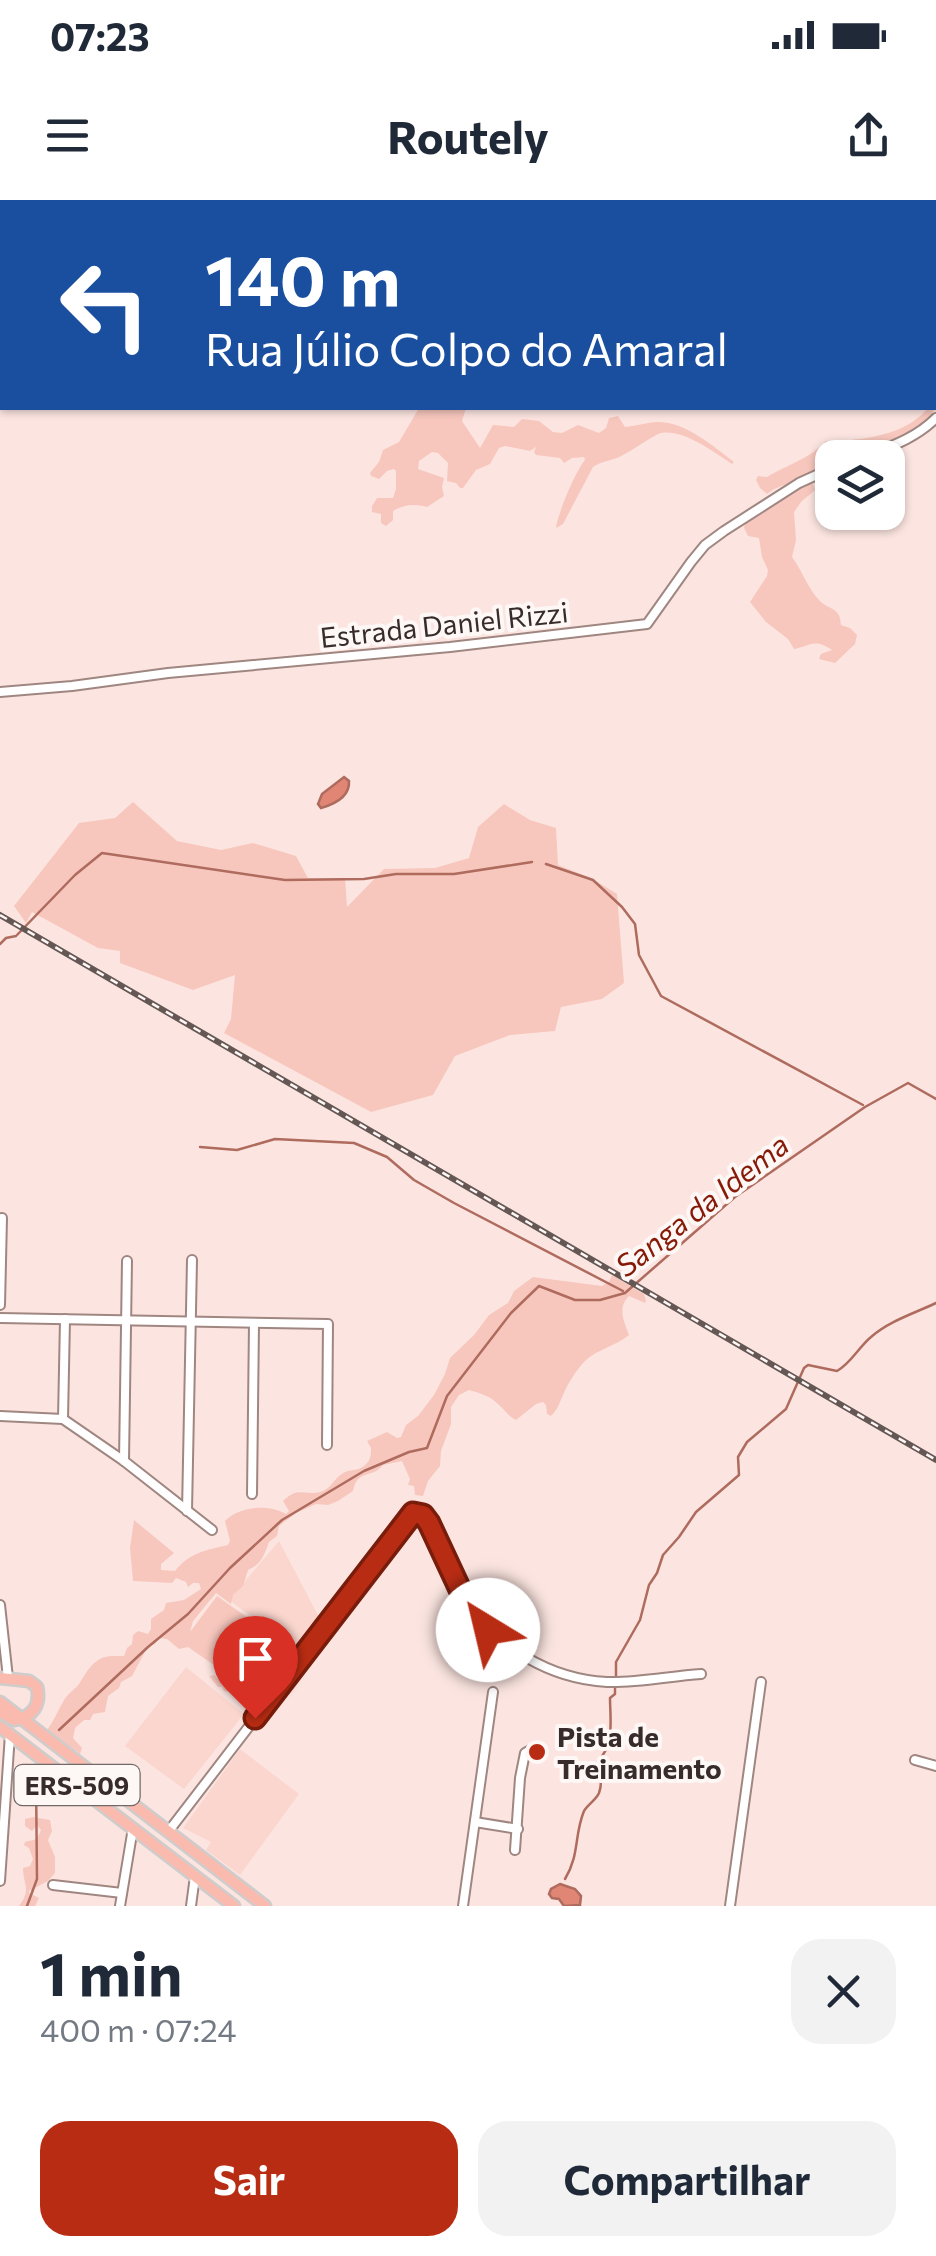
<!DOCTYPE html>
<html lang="pt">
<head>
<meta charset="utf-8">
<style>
  :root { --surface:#fff; --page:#f2f2f3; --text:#1f2937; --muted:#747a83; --accent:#b82c13 }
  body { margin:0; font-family:Commissioner,sans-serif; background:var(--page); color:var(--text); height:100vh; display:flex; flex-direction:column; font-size:38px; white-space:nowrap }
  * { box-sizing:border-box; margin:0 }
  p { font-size:32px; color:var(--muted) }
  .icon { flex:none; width:55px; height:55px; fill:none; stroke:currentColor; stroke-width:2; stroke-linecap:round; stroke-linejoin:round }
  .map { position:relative; height:1706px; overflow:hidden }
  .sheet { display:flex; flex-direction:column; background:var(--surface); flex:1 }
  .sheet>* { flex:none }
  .banner { position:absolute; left:0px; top:0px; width:938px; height:210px; box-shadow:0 2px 8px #0004; background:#1a4fa0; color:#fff; overflow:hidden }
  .tools { position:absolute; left:815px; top:240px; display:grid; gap:20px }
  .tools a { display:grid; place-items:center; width:90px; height:90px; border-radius:20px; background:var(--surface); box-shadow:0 2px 8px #0004; font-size:50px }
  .pin { position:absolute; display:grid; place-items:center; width:85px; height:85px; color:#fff; margin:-102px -42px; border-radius:50% 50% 50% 0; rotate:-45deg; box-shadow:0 0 10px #0007 }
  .pin .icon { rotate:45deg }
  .me { position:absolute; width:110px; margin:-55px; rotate:324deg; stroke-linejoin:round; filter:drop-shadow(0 0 8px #0008) }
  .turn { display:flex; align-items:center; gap:35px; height:210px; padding:0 40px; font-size:45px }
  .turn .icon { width:130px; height:130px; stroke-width:2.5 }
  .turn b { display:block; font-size:70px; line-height:85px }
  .round { display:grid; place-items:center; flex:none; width:105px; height:105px; border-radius:30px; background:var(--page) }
  .headline { display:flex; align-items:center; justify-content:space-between; height:170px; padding:0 40px }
  h1 { font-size:60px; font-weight:700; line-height:75px }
  .cta { display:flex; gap:20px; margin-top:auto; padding:20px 40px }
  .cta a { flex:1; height:115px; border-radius:30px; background:var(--accent); color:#fff; font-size:40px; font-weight:700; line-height:115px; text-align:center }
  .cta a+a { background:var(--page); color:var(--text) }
  .status { display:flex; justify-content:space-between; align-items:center; height:70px; padding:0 50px; background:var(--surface); direction:ltr }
  .status svg { height:28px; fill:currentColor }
  header { display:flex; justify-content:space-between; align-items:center; height:130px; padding:0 40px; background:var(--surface); font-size:45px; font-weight:700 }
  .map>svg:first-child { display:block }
</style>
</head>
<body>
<div class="status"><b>07:23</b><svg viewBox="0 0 49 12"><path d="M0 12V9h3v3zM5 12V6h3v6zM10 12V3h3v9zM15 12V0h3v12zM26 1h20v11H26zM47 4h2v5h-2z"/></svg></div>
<header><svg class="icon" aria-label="menu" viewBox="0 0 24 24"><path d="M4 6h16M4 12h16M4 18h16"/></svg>Routely<svg class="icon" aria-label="share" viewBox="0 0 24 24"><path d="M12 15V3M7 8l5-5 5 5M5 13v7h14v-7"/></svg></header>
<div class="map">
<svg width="936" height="1706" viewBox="0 0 936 1706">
  <rect width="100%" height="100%" fill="#fce5e0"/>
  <g fill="#fad6ce">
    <path d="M279,1341L321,1421L297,1450L229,1400Z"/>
    <path d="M186,1467L244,1514L184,1589L125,1546Z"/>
    <path d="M240,1549L299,1594L240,1675L206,1650L211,1642L183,1628Z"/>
  </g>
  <g fill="#f7c7bd">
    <path d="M419,208H466L462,221L480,248L493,225L514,227L522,219L539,221L553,232L562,233L578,225L599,233L606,228L609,218L618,216L625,227C635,226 646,223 656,222C685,221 713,246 734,262L732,264C715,253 680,226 658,234C646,240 635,249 623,255C613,261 603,260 593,267L563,324L556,328C558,313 575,272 585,260L584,257L572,258L564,263L560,258L536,255L534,252L536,247L530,251L505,246L499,248L490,264L476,270L463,288H460L456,283L447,281L448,263L438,253L432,252L419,261L418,269L444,278L442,287L444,296L427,307C414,304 405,304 393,311V320L386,326L381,323V314L372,312V306L377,298H393L396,289V271L394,269L387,271L379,279L371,276L370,273L379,262L383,250L399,242Z"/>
    <path d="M928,208H935C921,236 891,241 864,250C849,255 850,257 832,258V266L774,289L767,294L760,288L756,280L758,276L767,277C787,265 809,259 826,241C839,244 847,240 860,239C886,235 910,229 928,208Z"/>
    <path d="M807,284H813L815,290L801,302L794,312L796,340L792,357C802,370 808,389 820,401C831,411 840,407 841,425L850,428L857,435L855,444L835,463L819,459L821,454L832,450C814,438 811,446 794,449L788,439L766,422L750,402L767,376L768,370L762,357L759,338L748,336L744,328L745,322L795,288Z"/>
    <path d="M133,602L177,641L221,650L253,643L296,656L308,678H345L347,707L384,669L435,668L469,658L478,627L504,604L530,620L556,628L558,665L591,678L617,694L624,783L602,799L561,807L555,831L510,835L455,856L433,895L371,912L224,833L231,819L235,775L193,790L120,763V751L98,748L32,712L26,723L14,706L79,623L115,618Z"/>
    <path d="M612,1075L644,1094L646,1101L645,1103L629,1096C617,1108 624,1121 629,1135C616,1146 598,1149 586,1160C577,1169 568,1183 563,1195C559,1204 558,1209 551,1216L547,1214L546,1205L543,1202L536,1204L516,1220C508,1216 505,1210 498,1204C490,1196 480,1193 469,1190L459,1195L451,1207V1224L441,1251L440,1266L428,1281L423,1296L415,1295L414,1286L408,1285L410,1279L402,1261L383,1265C372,1279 357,1269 353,1291L338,1301L328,1305L316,1304L296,1313L279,1326L277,1336L269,1342C264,1355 262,1364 248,1370L243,1386L233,1395L231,1404L216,1393L193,1421L190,1432L217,1396L248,1418L235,1437L248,1427H261L262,1436L268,1435L269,1438L275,1439L271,1445L275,1448L255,1461L244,1462L239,1470V1478L228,1492L224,1491L222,1487H218L209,1476L214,1475L218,1479L225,1472L230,1459L234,1456L227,1454L233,1450L231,1443L214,1465L188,1447L179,1449L167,1439L158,1438L155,1444L148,1446L132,1476L121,1482L119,1488L108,1496L105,1512L93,1514L90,1520H84L75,1528L73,1538L82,1548L80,1554L47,1530C54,1521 57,1512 63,1502C67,1494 74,1490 79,1484C85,1475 90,1464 100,1459C106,1455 116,1456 124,1456L127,1448L132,1444L133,1435L138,1431L148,1434L151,1429V1419L164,1410L166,1403L184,1400L201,1389L199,1383H193L188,1387L186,1382L176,1378L172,1383L133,1381L130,1348L134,1320L174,1353L161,1364V1370L175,1371C189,1353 206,1350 228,1345L230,1341L225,1321C239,1306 269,1304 286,1314L289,1311L283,1301C299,1286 303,1296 320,1292C332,1289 334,1277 345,1272C353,1269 361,1271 367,1263C371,1259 371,1254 371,1248L367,1241L387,1232L397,1238L401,1237L406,1225L418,1216L434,1195L445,1174L450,1158L474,1135L489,1115L508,1103L514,1091L533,1077L602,1086L609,1082Z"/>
    <path d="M33,1617L50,1620L52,1631L48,1640L55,1657V1673L48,1681L29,1691V1693L39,1698L35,1706H19C32,1689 23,1685 23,1668L30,1666L33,1659L29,1648L24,1645L25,1642L37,1639L41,1630L37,1625L32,1631L25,1626V1619Z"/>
  </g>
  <g fill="#e18674" stroke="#ae6b5e" stroke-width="2.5">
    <path d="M344,577L349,581C350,597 335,604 321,608L318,604L322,594Z"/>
    <path d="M560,1684L575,1689L581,1696L580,1705L564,1706L559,1699L552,1698L549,1694L551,1689Z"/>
  </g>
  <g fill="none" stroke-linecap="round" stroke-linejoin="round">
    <g stroke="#ae6b5e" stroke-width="2.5">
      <path d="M0,127L2,126"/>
      <path d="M546,664L593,680L622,707L635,724L639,755L661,796L863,905"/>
      <path d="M0,744L6,738L16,736L75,675L102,653L285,680L364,679L396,674H454L532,662"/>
      <path d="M200,947L237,950L275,939L354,943L387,957L414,980L454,1003L623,1091"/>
      <path d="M616,1476V1462L640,1420L649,1385L657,1373L663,1355L679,1337L696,1312L739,1275L738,1257L747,1242L786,1209L804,1168L808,1165L837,1171C851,1163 858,1148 871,1137C889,1121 915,1113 936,1103"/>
      <path d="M59,1530L148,1447L188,1414L230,1368L282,1320L364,1271L409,1252L427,1248L447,1196L511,1113L539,1086L575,1100H600L625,1093L735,997L865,907L908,883L936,899"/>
      <path d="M565,1679C580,1654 574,1635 584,1611C588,1604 596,1600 599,1593C603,1582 600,1572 598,1561C615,1544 610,1519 610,1498L615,1494V1487"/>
      <path d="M27,1706L37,1679L36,1578L38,1568"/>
    </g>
    <g stroke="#e18674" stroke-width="12">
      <path d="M616,0L617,2"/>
      <path d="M717,0L722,2"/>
      <path d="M671,2L672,0"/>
      <path d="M935,170L936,171"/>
    </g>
    <defs>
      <g id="minor">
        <path d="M861,258C889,247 915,239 936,218"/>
        <path d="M0,492L72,486L168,473L450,447L647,424L691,362L705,345L724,331L799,283L832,268"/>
        <path d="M0,1105L2,1018"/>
        <path d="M0,1118L328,1124L327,1245"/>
        <path d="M0,1216L63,1219L124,1261L212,1330"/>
        <path d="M63,1219L65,1119"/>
        <path d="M124,1261L127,1061"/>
        <path d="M252,1294L254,1123"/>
        <path d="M187,1311L192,1060"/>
        <path d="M0,1405L8,1478"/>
        <path d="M915,1560L936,1566"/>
        <path d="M475,1622L518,1629"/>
        <path d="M168,1632L413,1313L423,1315C442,1340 448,1373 465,1399C496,1447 550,1479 607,1482C638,1483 670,1476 701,1474"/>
        <path d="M515,1650L520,1578L525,1553L534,1548"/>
        <path d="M0,1681L10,1534"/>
        <path d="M53,1685L122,1693"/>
        <path d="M120,1706L133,1628"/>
        <path d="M191,1706L195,1676"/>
        <path d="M463,1706L493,1492"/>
        <path d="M730,1706L761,1482"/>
      </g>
      <g id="highway">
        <path d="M0,1478L29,1481L37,1487C41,1505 33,1517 14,1520L0,1512"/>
        <path d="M0,1502L265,1706"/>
        <path d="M0,1527L234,1706"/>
      </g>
    </defs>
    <use href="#minor" stroke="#a08681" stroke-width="12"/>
    <use href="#highway" stroke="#cfcccc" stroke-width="15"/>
    <use href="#minor" stroke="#fff" stroke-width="8"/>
    <use href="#highway" stroke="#fabbae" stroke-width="10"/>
    <defs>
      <path id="rail" d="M0,715L936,1260"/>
    </defs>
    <use href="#rail" stroke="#655754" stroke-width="6"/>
    <use href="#rail" stroke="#fdf7f6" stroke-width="2.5" stroke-dasharray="8" stroke-linecap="butt"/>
  </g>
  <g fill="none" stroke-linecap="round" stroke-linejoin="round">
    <defs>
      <path id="route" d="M255,1518L413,1313L423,1315L429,1323L463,1396L488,1430"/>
    </defs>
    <use href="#route" stroke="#781d0c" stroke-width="25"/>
    <use href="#route" stroke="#b82c13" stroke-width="18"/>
  </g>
  <circle fill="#b82c13" stroke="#fdf7f6" stroke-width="4" cx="537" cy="1552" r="10"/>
  <g text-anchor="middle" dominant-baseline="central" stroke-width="8" stroke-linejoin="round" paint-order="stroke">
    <rect fill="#fdf7f6" stroke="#726967" stroke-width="2.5" x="14.5" y="1565" width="125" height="40" rx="8"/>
    <g font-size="25" font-weight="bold" fill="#372c2a">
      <text x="77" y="1585">ERS-509</text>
    </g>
    <g font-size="28" fill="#372c2a" stroke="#fdf7f6">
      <text transform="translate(444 424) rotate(-6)">Estrada Daniel Rizzi</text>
    </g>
    <g font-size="28" font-weight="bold" fill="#372c2a" stroke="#fdf7f6" text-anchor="start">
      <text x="557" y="1536">Pista de<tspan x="557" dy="32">Treinamento</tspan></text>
    </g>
    <g font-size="30" font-style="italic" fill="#861a07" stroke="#fdf7f6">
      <text transform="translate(701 1004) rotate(-38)">Sanga da Idema</text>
    </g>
  </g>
</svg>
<div class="tools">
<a><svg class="icon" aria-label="layers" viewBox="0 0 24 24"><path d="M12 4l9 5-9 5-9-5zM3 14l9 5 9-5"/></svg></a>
</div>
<div class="pin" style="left:255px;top:1518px;background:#d93025"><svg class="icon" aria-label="arrive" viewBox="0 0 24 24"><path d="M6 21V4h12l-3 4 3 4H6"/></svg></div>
<svg class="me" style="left:488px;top:1430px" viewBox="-20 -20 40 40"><circle r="19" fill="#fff"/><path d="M0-13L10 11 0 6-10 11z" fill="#b82c13"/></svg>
<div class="banner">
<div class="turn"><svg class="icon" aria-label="left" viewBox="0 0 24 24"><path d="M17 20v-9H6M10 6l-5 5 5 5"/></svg><div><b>140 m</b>Rua Júlio Colpo do Amaral</div></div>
</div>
</div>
<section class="sheet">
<div class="headline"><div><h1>1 min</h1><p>400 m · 07:24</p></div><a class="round"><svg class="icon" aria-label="close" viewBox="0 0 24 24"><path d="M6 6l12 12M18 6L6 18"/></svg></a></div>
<div class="cta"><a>Sair</a><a>Compartilhar</a></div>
</section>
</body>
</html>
